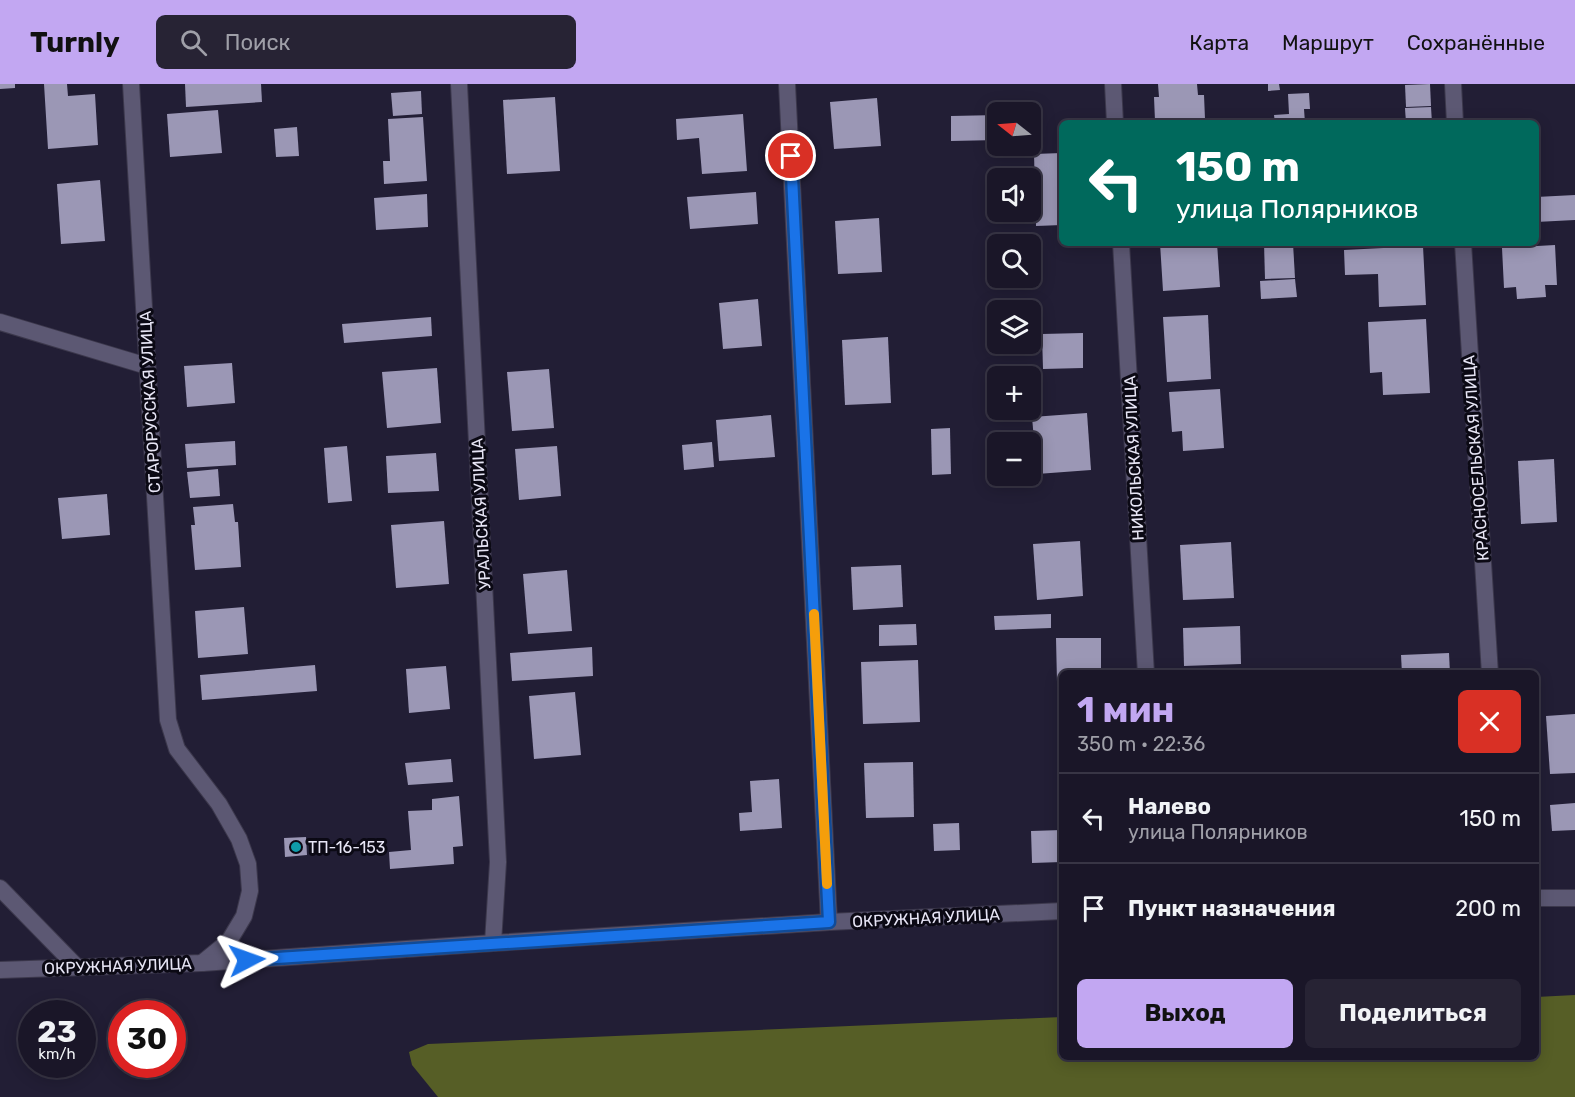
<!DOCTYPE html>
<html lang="ru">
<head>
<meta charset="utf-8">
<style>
  :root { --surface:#1a1628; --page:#272334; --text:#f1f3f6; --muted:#9f9fa8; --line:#383545; --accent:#c2a7f2 }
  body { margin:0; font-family:Rubik,sans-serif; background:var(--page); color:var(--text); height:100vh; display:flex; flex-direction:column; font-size:22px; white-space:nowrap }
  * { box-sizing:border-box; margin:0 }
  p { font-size:20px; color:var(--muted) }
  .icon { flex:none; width:33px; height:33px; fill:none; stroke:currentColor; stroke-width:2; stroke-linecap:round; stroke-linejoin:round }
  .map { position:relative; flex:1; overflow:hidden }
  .side { position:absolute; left:1059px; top:586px; width:480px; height:390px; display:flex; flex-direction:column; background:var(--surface); border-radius:9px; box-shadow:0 3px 15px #0003,0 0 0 2px var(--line) }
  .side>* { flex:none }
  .banner { position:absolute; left:1059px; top:36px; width:480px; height:126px; border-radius:9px; box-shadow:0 3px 15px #0003,0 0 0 2px var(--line); background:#00695c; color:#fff; overflow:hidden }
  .needle { width:39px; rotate:287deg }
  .tools { position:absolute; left:987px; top:18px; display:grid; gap:12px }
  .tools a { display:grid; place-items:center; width:54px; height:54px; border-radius:9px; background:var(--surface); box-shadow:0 3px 15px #0003,0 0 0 2px var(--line); font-size:30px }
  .speed { position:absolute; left:18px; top:916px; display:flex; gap:12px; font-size:30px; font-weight:700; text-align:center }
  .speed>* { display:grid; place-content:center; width:78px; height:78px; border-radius:50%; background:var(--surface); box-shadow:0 3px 15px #0003,0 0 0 2px var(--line); line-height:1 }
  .speed small { font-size:15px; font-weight:400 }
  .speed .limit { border:9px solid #d22; background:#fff; color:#111 }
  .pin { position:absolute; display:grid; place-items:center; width:51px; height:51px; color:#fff; margin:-26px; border:3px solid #fff; border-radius:50%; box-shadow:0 2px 6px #0007 }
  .me { position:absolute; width:66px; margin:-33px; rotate:86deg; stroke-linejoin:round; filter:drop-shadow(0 0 4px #0008) }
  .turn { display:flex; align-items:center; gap:21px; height:126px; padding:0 18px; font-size:27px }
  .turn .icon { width:78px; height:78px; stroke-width:2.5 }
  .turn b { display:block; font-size:42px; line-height:51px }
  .round { display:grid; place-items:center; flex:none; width:63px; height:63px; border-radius:9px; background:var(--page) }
  .head { display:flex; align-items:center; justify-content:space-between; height:102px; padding:0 18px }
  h1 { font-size:36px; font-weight:700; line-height:45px; color:var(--accent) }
  .action { display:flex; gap:12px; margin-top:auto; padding:12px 18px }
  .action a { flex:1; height:69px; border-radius:9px; background:var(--accent); color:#111; font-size:24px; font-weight:700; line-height:69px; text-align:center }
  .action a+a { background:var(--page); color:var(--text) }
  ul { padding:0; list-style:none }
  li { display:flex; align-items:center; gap:18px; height:90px; padding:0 18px; border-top:2px solid var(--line) }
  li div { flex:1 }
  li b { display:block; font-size:22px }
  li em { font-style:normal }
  header { display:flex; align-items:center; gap:36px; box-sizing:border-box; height:84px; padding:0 30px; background:var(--accent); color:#111 }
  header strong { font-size:28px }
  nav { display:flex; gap:33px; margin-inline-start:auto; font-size:21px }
  .search { width:420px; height:54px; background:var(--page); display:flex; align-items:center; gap:15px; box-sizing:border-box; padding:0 21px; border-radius:9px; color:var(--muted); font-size:22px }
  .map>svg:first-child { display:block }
</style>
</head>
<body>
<header>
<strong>Turnly</strong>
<div class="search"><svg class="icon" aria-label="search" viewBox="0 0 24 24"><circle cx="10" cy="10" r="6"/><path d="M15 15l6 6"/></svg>Поиск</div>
<nav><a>Карта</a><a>Маршрут</a><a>Сохранённые</a></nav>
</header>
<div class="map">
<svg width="1575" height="1013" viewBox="0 0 1575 1013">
  <rect width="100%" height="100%" fill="#221e35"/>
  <path fill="#565e26" d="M1575,911V1013H438L412,981L409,968L428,960L1062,933V974H1536V913Z"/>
  <g fill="#9b97b5">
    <path d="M0,0H15V4L0,5Z"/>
    <path d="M44,0H67L68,12L95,10L98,61L48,65Z"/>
    <path d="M185,0H261L262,18L186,23Z"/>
    <path d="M1158,0H1197L1198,11H1204L1205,35H1199V39H1159V37H1155L1154,13H1159Z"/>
    <path d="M1268,0H1279L1280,6L1268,7Z"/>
    <path d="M1430,0L1431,22L1406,23L1405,1Z"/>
    <path d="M421,7L422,30L393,32L391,9Z"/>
    <path d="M1309,9L1310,25H1304L1305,39H1275L1274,31L1289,30L1288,10Z"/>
    <path d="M555,13L560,87L507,90L503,16Z"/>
    <path d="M877,14L881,62L834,65L830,18Z"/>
    <path d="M1431,23L1432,39H1406L1405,24Z"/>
    <path d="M218,26L222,69L170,73L167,30Z"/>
    <path d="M743,30L747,87L702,90L699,54L677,56L676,35Z"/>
    <path d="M1030,30H1042L1043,54L1030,55Z"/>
    <path d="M998,31V56L951,57V32Z"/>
    <path d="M423,33L427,97L384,100L383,77H390L388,35Z"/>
    <path d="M297,43L299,72L276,73L274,45Z"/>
    <path d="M1062,69V141L1036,142L1034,70Z"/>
    <path d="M100,96L105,157L61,160L57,100Z"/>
    <path d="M756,108L758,140L690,145L687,113Z"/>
    <path d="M427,110L428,143L376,146L374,114Z"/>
    <path d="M1575,111V136L1536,138V113Z"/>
    <path d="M879,134L882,188L838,190L835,137Z"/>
    <path d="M1160,159H1217L1220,203L1163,207Z"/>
    <path d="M1264,159H1293L1295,194L1265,195Z"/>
    <path d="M1555,161L1557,201H1545L1546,213L1517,215L1516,203L1504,204L1502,164Z"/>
    <path d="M1423,162L1426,221L1379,223L1378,190L1345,191L1344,166Z"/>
    <path d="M1295,195L1297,213L1261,215L1260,197Z"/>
    <path d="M758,215L762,262L723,265L719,219Z"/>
    <path d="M1208,231L1211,295L1167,298L1163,233Z"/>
    <path d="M431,233L432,252L344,259L342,240Z"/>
    <path d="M1426,235L1430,309L1383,311L1382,288L1370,289L1368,238Z"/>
    <path d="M1083,249V284L1043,285L1042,250Z"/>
    <path d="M888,253L891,319L845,321L842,256Z"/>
    <path d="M232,279L235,319L187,323L184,282Z"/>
    <path d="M437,284L441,339L387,344L382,288Z"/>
    <path d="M549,285L554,344L512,347L507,288Z"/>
    <path d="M1220,305L1224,364L1183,367L1182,347L1172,348L1169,308Z"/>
    <path d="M1087,329L1091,386L1037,390L1032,333Z"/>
    <path d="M771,331L775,373L719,377L716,336Z"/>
    <path d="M950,344L951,390L932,391L931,345Z"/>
    <path d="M235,357L236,381L187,384L185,360Z"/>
    <path d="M712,358L714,383L684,386L682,361Z"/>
    <path d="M347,362L352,417L328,419L324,364Z"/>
    <path d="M557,362L561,412L519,416L515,365Z"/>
    <path d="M436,369L439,407L388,409L386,372Z"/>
    <path d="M1554,375L1557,438L1521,440L1518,377Z"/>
    <path d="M218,385L220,412L190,414L187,388Z"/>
    <path d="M107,410L110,451L62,455L58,414Z"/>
    <path d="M233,420L235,438H238L241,483L195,486L191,441H195L193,423Z"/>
    <path d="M444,437L449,500L396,504L391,441Z"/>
    <path d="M1080,457L1083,512L1037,516L1033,460Z"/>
    <path d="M1231,458L1234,514L1183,516L1180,461Z"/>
    <path d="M901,481L903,523L853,526L851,483Z"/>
    <path d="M567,486L572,547L528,550L523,490Z"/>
    <path d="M244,523L248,570L198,574L195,527Z"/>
    <path d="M1051,530V544L995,546L994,532Z"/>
    <path d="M916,540L917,561L879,562V541Z"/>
    <path d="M1240,542L1241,580L1184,582L1183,544Z"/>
    <path d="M1056,554H1101V590H1062V598H1057Z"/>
    <path d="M592,563L593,592L512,597L510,569Z"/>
    <path d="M1449,569L1450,590H1402L1401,571Z"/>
    <path d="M918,576L920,638L863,640L861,578Z"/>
    <path d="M315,581L317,607L202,616L200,591Z"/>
    <path d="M446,582L450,625L409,629L406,585Z"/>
    <path d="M575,608L581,671L534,675L529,612Z"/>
    <path d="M1575,630V689L1550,690L1546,632Z"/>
    <path d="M451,675L453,698L408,701L405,679Z"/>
    <path d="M913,678L914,733L866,734L864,679Z"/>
    <path d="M779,695L782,744L740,747L739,729L752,728L750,697Z"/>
    <path d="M459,712L463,762L453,763L454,780L390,785L389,768L411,766L408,727L432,726V715Z"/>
    <path d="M1575,719V746L1552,747L1550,721Z"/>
    <path d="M959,739L960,766L934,767L933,740Z"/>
    <path d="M1062,746V778L1032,779L1031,747Z"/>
    <path d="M306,753L307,771L285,773L284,754Z"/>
  </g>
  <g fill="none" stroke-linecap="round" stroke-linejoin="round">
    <defs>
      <g id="minor">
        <path d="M131,0L168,636L177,665L219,720L239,755L248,780L250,807L244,832L229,857L202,879"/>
        <path d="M459,0L498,778L493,859"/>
        <path d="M787,0L829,838"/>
        <path d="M1113,0L1115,39"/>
        <path d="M1453,0L1455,39"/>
        <path d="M1121,159L1146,590"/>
        <path d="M1463,159L1490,590"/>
        <path d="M0,238L147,282"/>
        <path d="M0,804L77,883"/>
        <path d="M1536,814H1575"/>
        <path d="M0,886L202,879L493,859L829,838L1062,827"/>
      </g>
    </defs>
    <use href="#minor" stroke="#3c384c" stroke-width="18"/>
    <use href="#minor" stroke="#5c5873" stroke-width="16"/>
  </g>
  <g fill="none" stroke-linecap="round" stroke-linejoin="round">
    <defs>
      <path id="route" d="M247,876L829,838L791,72"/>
    </defs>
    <use href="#route" stroke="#114b97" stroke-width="15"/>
    <use href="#route" stroke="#1a73e8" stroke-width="10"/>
    <path stroke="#f59e0b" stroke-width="10" d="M814,530L827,800"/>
  </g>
  <circle fill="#0f9aa8" stroke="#0b0914" stroke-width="2" cx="296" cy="763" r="6"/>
  <g text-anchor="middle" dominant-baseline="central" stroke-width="6" stroke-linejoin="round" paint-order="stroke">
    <g font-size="16" fill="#e7e5f5" stroke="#0b0914">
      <text transform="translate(150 318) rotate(-93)">СТАРОРУССКАЯ УЛИЦА</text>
      <text transform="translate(1134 374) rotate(-93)">НИКОЛЬСКАЯ УЛИЦА</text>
      <text transform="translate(1476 374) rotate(-94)">КРАСНОСЕЛЬСКАЯ УЛИЦА</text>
      <text transform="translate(481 430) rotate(-93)">УРАЛЬСКАЯ УЛИЦА</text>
      <text transform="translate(926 834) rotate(-3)">ОКРУЖНАЯ УЛИЦА</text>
      <text transform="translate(118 882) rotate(-2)">ОКРУЖНАЯ УЛИЦА</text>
    </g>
    <g font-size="16" fill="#e7e5f5" stroke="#0b0914" text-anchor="start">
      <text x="308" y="763">ТП-16-153</text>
    </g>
  </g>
</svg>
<div class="tools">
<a><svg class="needle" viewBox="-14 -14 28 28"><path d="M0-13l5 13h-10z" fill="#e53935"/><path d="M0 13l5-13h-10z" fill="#9f9fa8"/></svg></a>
<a><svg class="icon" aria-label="sound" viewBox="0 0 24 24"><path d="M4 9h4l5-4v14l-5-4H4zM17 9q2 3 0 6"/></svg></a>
<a><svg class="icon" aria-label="search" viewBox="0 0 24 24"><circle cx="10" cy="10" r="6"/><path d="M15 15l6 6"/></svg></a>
<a><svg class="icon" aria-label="layers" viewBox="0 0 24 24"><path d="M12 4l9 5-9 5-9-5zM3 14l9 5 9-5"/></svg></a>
<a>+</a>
<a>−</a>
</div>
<div class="speed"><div>23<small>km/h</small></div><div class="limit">30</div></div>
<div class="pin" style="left:791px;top:72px;background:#d93025"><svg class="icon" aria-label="arrive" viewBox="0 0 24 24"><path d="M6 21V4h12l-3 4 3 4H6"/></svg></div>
<svg class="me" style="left:247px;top:876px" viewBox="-20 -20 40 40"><path d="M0-17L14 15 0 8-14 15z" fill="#1a73e8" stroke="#fff" stroke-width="4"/></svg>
<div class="banner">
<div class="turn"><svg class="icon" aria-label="left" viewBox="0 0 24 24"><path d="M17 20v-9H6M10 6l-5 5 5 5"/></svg><div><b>150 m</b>улица Полярников</div></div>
</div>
<section class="side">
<div class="head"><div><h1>1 мин</h1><p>350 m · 22:36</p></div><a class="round" style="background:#d93025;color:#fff"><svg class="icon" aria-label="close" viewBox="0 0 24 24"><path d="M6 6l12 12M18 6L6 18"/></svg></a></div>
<ul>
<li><svg class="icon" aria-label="left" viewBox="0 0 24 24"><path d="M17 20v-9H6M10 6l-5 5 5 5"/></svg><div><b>Налево</b><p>улица Полярников</p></div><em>150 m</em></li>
<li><svg class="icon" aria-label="arrive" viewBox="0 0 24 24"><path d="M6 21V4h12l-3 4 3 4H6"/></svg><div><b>Пункт назначения</b></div><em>200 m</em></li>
</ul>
<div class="action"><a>Выход</a><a>Поделиться</a></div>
</section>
</div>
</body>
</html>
